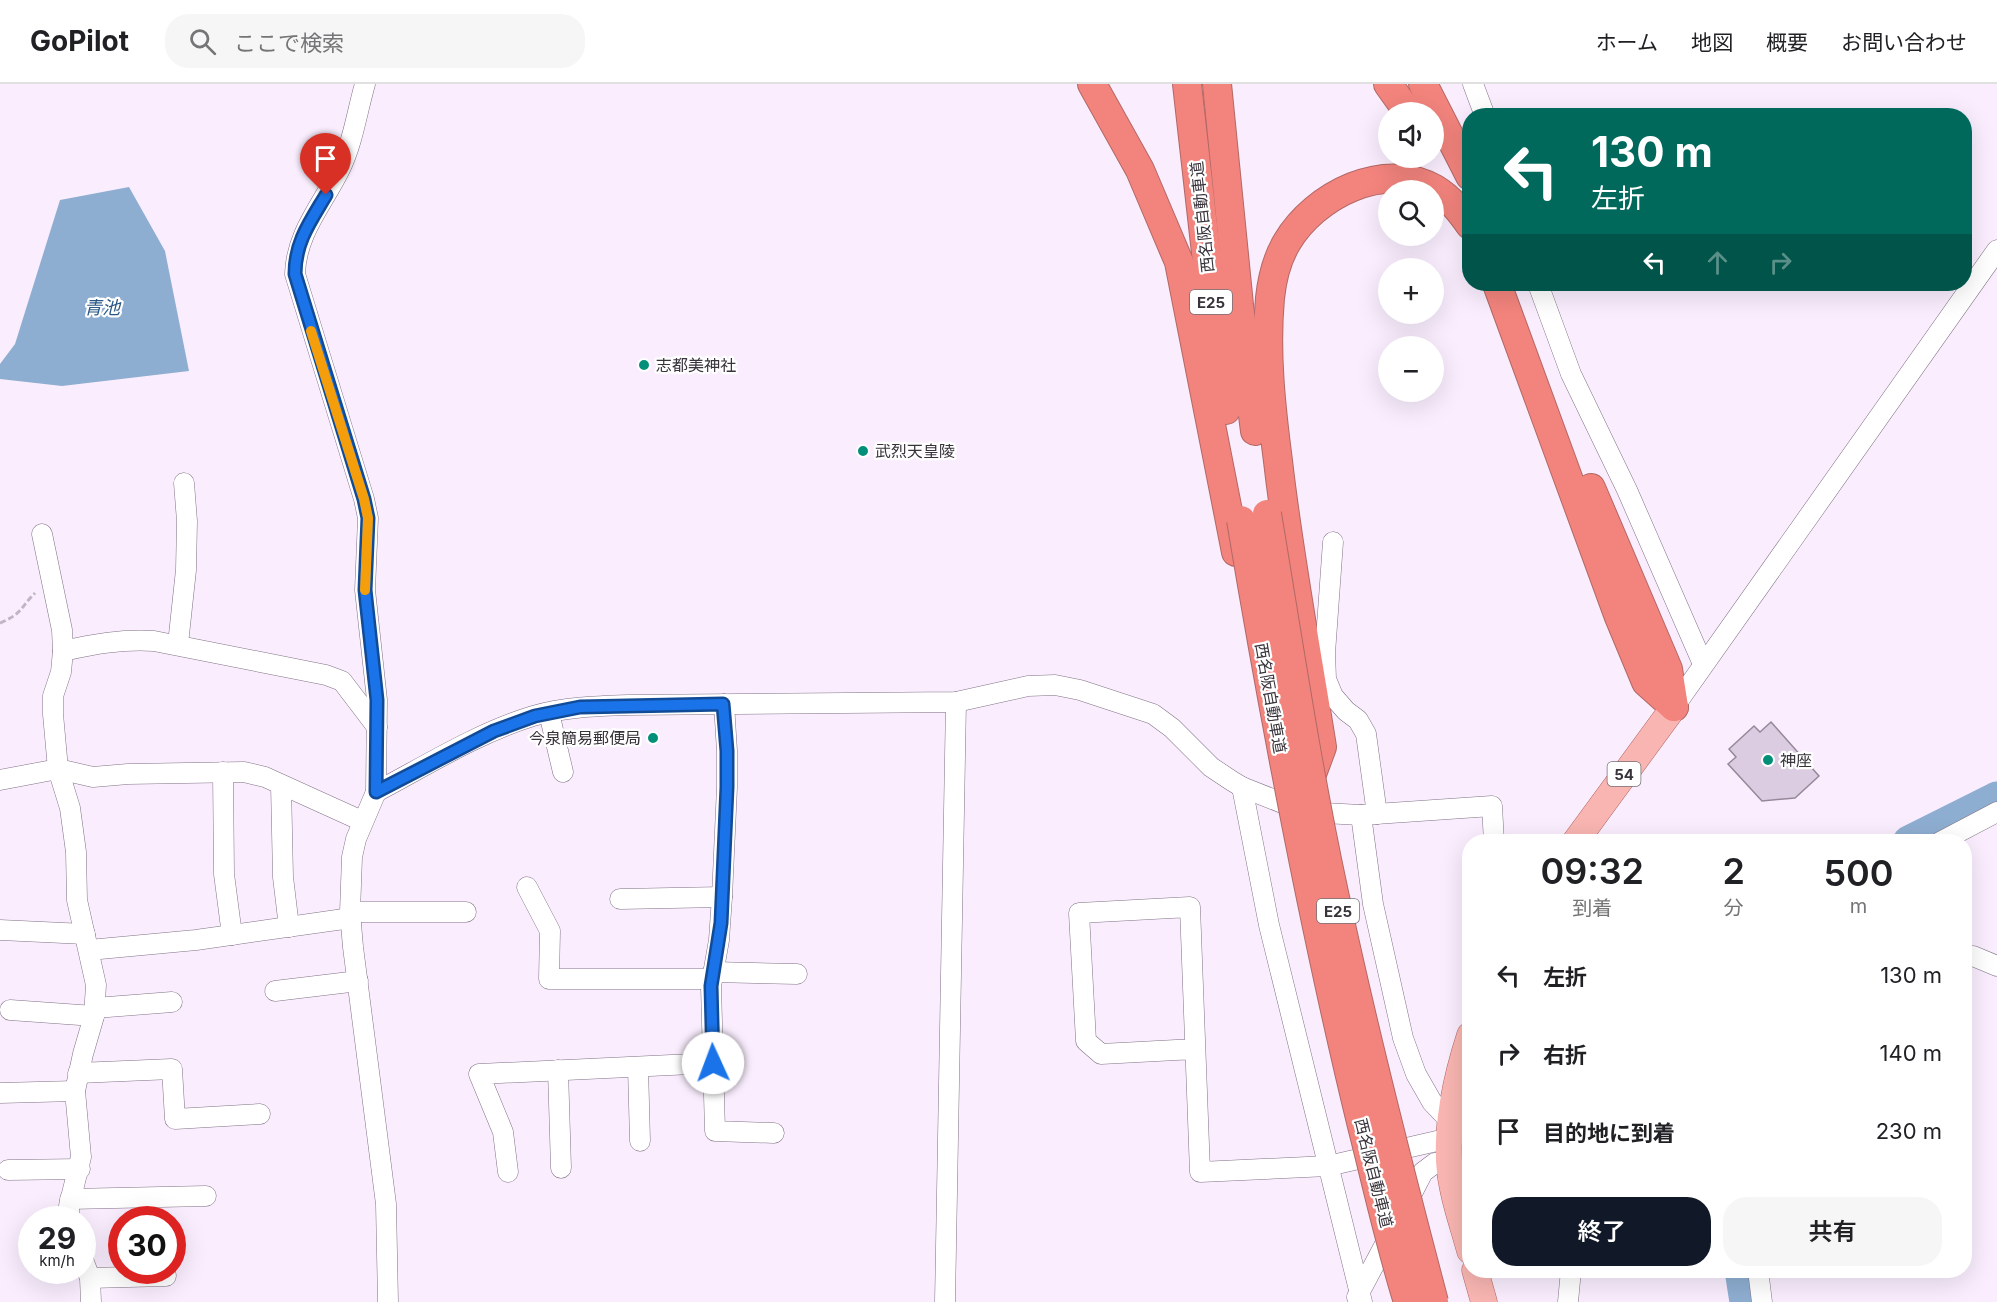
<!DOCTYPE html>
<html lang="ja">
<head>
<meta charset="utf-8">
<style>
  :root { --surface:#fff; --page:#f6f6f6; --text:#202124; --muted:#757577; --line:#e0e0e0; --accent:#111827 }
  body { margin:0; font-family:Inter,"Noto Sans JP",sans-serif; background:var(--page); color:var(--text); height:100vh; display:flex; flex-direction:column; font-size:22px; white-space:nowrap }
  * { box-sizing:border-box; margin:0 }
  p { font-size:20px; color:var(--muted) }
  .icon { flex:none; width:33px; height:33px; fill:none; stroke:currentColor; stroke-width:2; stroke-linecap:round; stroke-linejoin:round }
  .map { position:relative; flex:1; overflow:hidden }
  .side { position:absolute; left:1462px; top:750px; width:510px; height:444px; display:flex; flex-direction:column; background:var(--surface); border-radius:24px; box-shadow:0 6px 24px #0002 }
  .side>* { flex:none }
  .top-card { position:absolute; left:1462px; top:24px; width:510px; height:183px; border-radius:24px; box-shadow:0 6px 24px #0002; background:#00695c; color:#fff; overflow:hidden }
  .controls { position:absolute; left:1378px; top:18px; display:grid; gap:12px }
  .controls a { display:grid; place-items:center; width:66px; height:66px; border-radius:50%; background:var(--surface); box-shadow:0 6px 24px #0002; font-size:30px }
  .speed { position:absolute; left:18px; top:1122px; display:flex; gap:12px; font-size:30px; font-weight:700; text-align:center }
  .speed>* { display:grid; place-content:center; width:78px; height:78px; border-radius:50%; background:var(--surface); box-shadow:0 6px 24px #0002; line-height:1 }
  .speed small { font-size:15px; font-weight:400 }
  .speed .limit { border:9px solid #d22; background:#fff; color:#111 }
  .pin { position:absolute; display:grid; place-items:center; width:51px; height:51px; color:#fff; margin:-62px -26px; border-radius:50% 50% 50% 0; rotate:-45deg; box-shadow:0 0 6px #0007 }
  .pin .icon { rotate:45deg }
  .me { position:absolute; width:66px; margin:-33px; rotate:358deg; stroke-linejoin:round; filter:drop-shadow(0 0 4px #0008) }
  .turn { display:flex; align-items:center; gap:21px; height:126px; padding:0 30px; font-size:27px }
  .turn .icon { width:78px; height:78px; stroke-width:2.5 }
  .turn b { display:block; font-size:42px; line-height:51px }
  .lanes { display:flex; align-items:center; height:57px; padding:0 30px; background:#0003; justify-content:center; gap:30px; direction:ltr }
  .lanes .off { opacity:.35 }
  .eta { display:flex; justify-content:space-evenly; align-items:center; height:102px; text-align:center }
  .eta b { font-size:36px; font-weight:600; line-height:42px }
  .primary-button { display:flex; gap:12px; margin-top:auto; padding:12px 30px }
  .primary-button a { flex:1; height:69px; border-radius:24px; background:var(--accent); color:#fff; font-size:24px; font-weight:600; line-height:69px; text-align:center }
  .primary-button a+a { background:var(--page); color:var(--text) }
  ul { padding:0; list-style:none }
  li { display:flex; align-items:center; gap:18px; height:78px; padding:0 30px }
  li div { flex:1 }
  li b { display:block; font-size:22px }
  li em { font-style:normal }
  header { display:flex; align-items:center; gap:36px; box-sizing:border-box; height:84px; padding:0 30px; background:var(--surface); border-bottom:2px solid var(--line) }
  header strong { font-size:28px }
  nav { display:flex; gap:33px; margin-inline-start:auto; font-size:21px }
  .search { width:420px; height:54px; background:var(--page); display:flex; align-items:center; gap:15px; box-sizing:border-box; padding:0 21px; border-radius:24px; color:var(--muted); font-size:22px }
  .map>svg:first-child { display:block }
</style>
</head>
<body>
<header>
<strong>GoPilot</strong>
<div class="search"><svg class="icon" aria-label="search" viewBox="0 0 24 24"><circle cx="10" cy="10" r="6"/><path d="M15 15l6 6"/></svg>ここで検索</div>
<nav><a>ホーム</a><a>地図</a><a>概要</a><a>お問い合わせ</a></nav>
</header>
<div class="map">
<svg width="1997" height="1218" viewBox="0 0 1997 1218">
  <rect width="100%" height="100%" fill="#faeefe"/>
  <path fill="#8eaed1" d="M129,103L165,167L189,287L62,302L0,295V280L15,260L60,116Z"/>
  <g fill="none" stroke-linecap="round" stroke-linejoin="round">
    <g stroke="#8eaed1" stroke-width="33">
      <path d="M1909,758L1997,714"/>
      <path d="M1741,1186L1746,1218"/>
    </g>
  </g>
  <path fill="#dbcce1" stroke="#96889b" stroke-width="1.5" d="M1771,638L1819,692L1795,714L1762,717L1728,680L1736,673L1729,665L1754,642L1760,648Z"/>
  <g fill="none" stroke-linecap="round" stroke-linejoin="round">
    <defs>
      <g id="minor">
        <path d="M365,0C357,28 353,58 340,85C323,120 296,149 295,190L364,415L368,434L365,506L377,616L376,708L356,755L352,773L350,828L353,863L386,1120L388,1218"/>
        <path d="M1473,0L1485,32"/>
        <path d="M1538,200L1571,290L1627,406L1703,580"/>
        <path d="M42,450L62,546L63,567L61,588L53,612V630L58,685L70,724L76,768L77,816L96,901L94,932L83,970L75,1007L81,1073L69,1122V1136"/>
        <path d="M1333,458L1325,569L1326,595L1333,612L1346,627L1358,636L1366,650L1377,730"/>
        <path d="M178,560L186,486L187,437L184,399"/>
        <path d="M63,567C94,560 122,555 154,557L326,591L342,597L377,643"/>
        <path d="M724,620L727,667V703L722,813L719,856L711,902L715,1047L774,1049"/>
        <path d="M1674,623L1997,166"/>
        <path d="M549,629L563,688"/>
        <path d="M223,688L224,790L232,851"/>
        <path d="M0,696L58,685L93,693L128,690L244,688L265,693L362,737"/>
        <path d="M281,701L283,793L289,843"/>
        <path d="M1242,703L1269,841L1362,1218"/>
        <path d="M376,708C427,681 478,649 533,632C564,623 597,622 629,621L956,618L1028,602L1055,601L1080,606L1153,630L1172,644L1211,683L1232,697L1242,703L1305,728L1361,731L1492,722L1494,758"/>
        <path d="M1361,731L1373,820L1403,954L1416,990L1432,1018L1450,1037"/>
        <path d="M1940,758L1997,728"/>
        <path d="M527,803L550,847L549,895H712"/>
        <path d="M620,815L722,813"/>
        <path d="M350,828H466"/>
        <path d="M0,846L85,850"/>
        <path d="M89,866L196,856L351,834"/>
        <path d="M1965,872H1973L1997,882"/>
        <path d="M713,888L797,890"/>
        <path d="M275,907L358,897"/>
        <path d="M95,924L172,918"/>
        <path d="M10,926L94,932"/>
        <path d="M1195,965L1101,970L1086,957L1079,829L1190,823L1200,1088L1328,1082L1450,1054"/>
        <path d="M638,983L640,1057"/>
        <path d="M558,986L561,1084"/>
        <path d="M78,989L172,985L175,1035L260,1030"/>
        <path d="M0,1009L75,1007"/>
        <path d="M8,1086L80,1085"/>
        <path d="M508,1088L503,1048L479,990L713,979"/>
        <path d="M70,1115L206,1112"/>
        <path d="M1405,1123L1423,1088L1435,1079L1449,1078"/>
        <path d="M82,1173L90,1194L91,1218"/>
        <path d="M1758,1186L1762,1218"/>
        <path d="M90,1194L166,1192"/>
        <path d="M1357,1213L1391,1149"/>
        <path d="M945,1218L956,618"/>
        <path d="M1568,1218L1571,1186"/>
      </g>
      <g id="major">
        <path d="M1575,758L1674,623"/>
        <path d="M1470,951C1457,991 1447,1035 1449,1077C1451,1108 1462,1138 1470,1167"/>
        <path d="M1475,1186L1484,1218"/>
      </g>
      <g id="highway">
        <path d="M1092,0L1140,86L1179,178L1236,468"/>
        <path d="M1187,0L1212,222L1226,326"/>
        <path d="M1217,0L1239,221L1255,347"/>
        <path d="M1388,0L1408,28"/>
        <path d="M1423,0L1470,92"/>
        <path d="M1497,200L1619,533L1646,598L1674,623"/>
        <path d="M1591,404L1668,585L1674,623"/>
        <path d="M1312,690L1322,663C1307,568 1289,473 1278,377C1271,323 1265,268 1270,214C1272,195 1278,173 1287,158C1315,111 1384,76 1435,105C1450,114 1460,127 1470,141"/>
      </g>
    </defs>
    <use href="#minor" stroke="#807285" stroke-width="21"/>
    <use href="#major" stroke="#b26866" stroke-width="27"/>
    <use href="#highway" stroke="#b26866" stroke-width="30"/>
    <path stroke="#bfb5c3" stroke-width="3" stroke-dasharray="6 3" stroke-linecap="butt" d="M0,539C22,530 20,524 35,509"/>
    <use href="#minor" stroke="#fff" stroke-width="20"/>
    <use href="#major" stroke="#f8b5b1" stroke-width="26"/>
    <use href="#highway" stroke="#f3847d" stroke-width="28"/>
    <defs>
      <g id="highway-bridge">
        <path d="M1267,430C1288,556 1307,684 1334,809C1363,946 1398,1082 1434,1218"/>
        <path d="M1241,436C1275,639 1313,841 1362,1042C1377,1101 1390,1160 1408,1218"/>
      </g>
    </defs>
    <use href="#highway-bridge" stroke="#b26866" stroke-width="30" stroke-linecap="butt"/>
    <use href="#highway-bridge" stroke="#f3847d" stroke-width="28"/>
  </g>
  <g fill="none" stroke-linecap="round" stroke-linejoin="round">
    <defs>
      <path id="route" d="M326,111C310,138 295,158 295,190L364,415L368,434L365,506L377,616L376,708L494,647L535,632L580,623L723,620L727,667V703L721,839L711,902L713,979"/>
    </defs>
    <use href="#route" stroke="#114b97" stroke-width="15"/>
    <use href="#route" stroke="#1a73e8" stroke-width="10"/>
    <path stroke="#f59e0b" stroke-width="10" d="M311,247L364,415L368,434L365,506"/>
  </g>
  <g fill="#028f79" stroke="#fff" stroke-width="2">
    <circle cx="644" cy="281" r="6"/>
    <circle cx="863" cy="367" r="6"/>
    <circle cx="653" cy="654" r="6"/>
    <circle cx="1768" cy="676" r="6"/>
  </g>
  <g text-anchor="middle" dominant-baseline="central" stroke-width="4.5" stroke-linejoin="round" paint-order="stroke">
    <g fill="#fff" stroke="#747076" stroke-width="1.5">
      <rect x="1190" y="206" width="42" height="24" rx="4.5"/>
      <rect x="1607.5" y="678" width="33" height="24" rx="4.5"/>
      <rect x="1317" y="815" width="42" height="24" rx="4.5"/>
    </g>
    <g font-size="15" font-weight="bold" fill="#39333b">
      <text x="1211" y="218">E25</text>
      <text x="1624" y="690">54</text>
      <text x="1338" y="827">E25</text>
    </g>
    <g font-size="16" fill="#39333b" stroke="#fff">
      <text transform="translate(1202 133) rotate(-96)">西名阪自動車道</text>
      <text transform="translate(1271 614) rotate(80)">西名阪自動車道</text>
      <text transform="translate(1374 1089) rotate(76)">西名阪自動車道</text>
    </g>
    <g font-size="16" fill="#39333b" stroke="#fff" text-anchor="start">
      <text x="656" y="281">志都美神社</text>
      <text x="875" y="367">武烈天皇陵</text>
      <text x="641" y="654" text-anchor="end">今泉簡易郵便局</text>
      <text x="1780" y="676">神座</text>
    </g>
    <g font-size="18" font-style="italic" fill="#295786" stroke="#fff">
      <text x="102" y="223">青池</text>
    </g>
  </g>
</svg>
<div class="controls">
<a><svg class="icon" aria-label="sound" viewBox="0 0 24 24"><path d="M4 9h4l5-4v14l-5-4H4zM17 9q2 3 0 6"/></svg></a>
<a><svg class="icon" aria-label="search" viewBox="0 0 24 24"><circle cx="10" cy="10" r="6"/><path d="M15 15l6 6"/></svg></a>
<a>+</a>
<a>−</a>
</div>
<div class="speed"><div>29<small>km/h</small></div><div class="limit">30</div></div>
<div class="pin" style="left:326px;top:111px;background:#d93025"><svg class="icon" aria-label="arrive" viewBox="0 0 24 24"><path d="M6 21V4h12l-3 4 3 4H6"/></svg></div>
<svg class="me" style="left:713px;top:979px" viewBox="-20 -20 40 40"><circle r="19" fill="#fff"/><path d="M0-13L10 11 0 6-10 11z" fill="#1a73e8"/></svg>
<div class="top-card">
<div class="turn"><svg class="icon" aria-label="left" viewBox="0 0 24 24"><path d="M17 20v-9H6M10 6l-5 5 5 5"/></svg><div><b>130 m</b>左折</div></div>
<div class="lanes"><svg class="icon" aria-label="left" viewBox="0 0 24 24"><path d="M17 20v-9H6M10 6l-5 5 5 5"/></svg><svg class="icon off" aria-label="ahead" viewBox="0 0 24 24"><path d="M12 20V5M6 11l6-6 6 6"/></svg><svg class="icon off" aria-label="right" viewBox="0 0 24 24"><path d="M7 20v-9h11M14 6l5 5-5 5"/></svg></div>
</div>
<section class="side">
<div class="eta">
<div><b>09:32</b><p>到着</p></div>
<div><b>2</b><p>分</p></div>
<div><b>500</b><p>m</p></div>
</div>
<ul>
<li><svg class="icon" aria-label="left" viewBox="0 0 24 24"><path d="M17 20v-9H6M10 6l-5 5 5 5"/></svg><div><b>左折</b></div><em>130 m</em></li>
<li><svg class="icon" aria-label="right" viewBox="0 0 24 24"><path d="M7 20v-9h11M14 6l5 5-5 5"/></svg><div><b>右折</b></div><em>140 m</em></li>
<li><svg class="icon" aria-label="arrive" viewBox="0 0 24 24"><path d="M6 21V4h12l-3 4 3 4H6"/></svg><div><b>目的地に到着</b></div><em>230 m</em></li>
</ul>
<div class="primary-button"><a>終了</a><a>共有</a></div>
</section>
</div>
</body>
</html>
